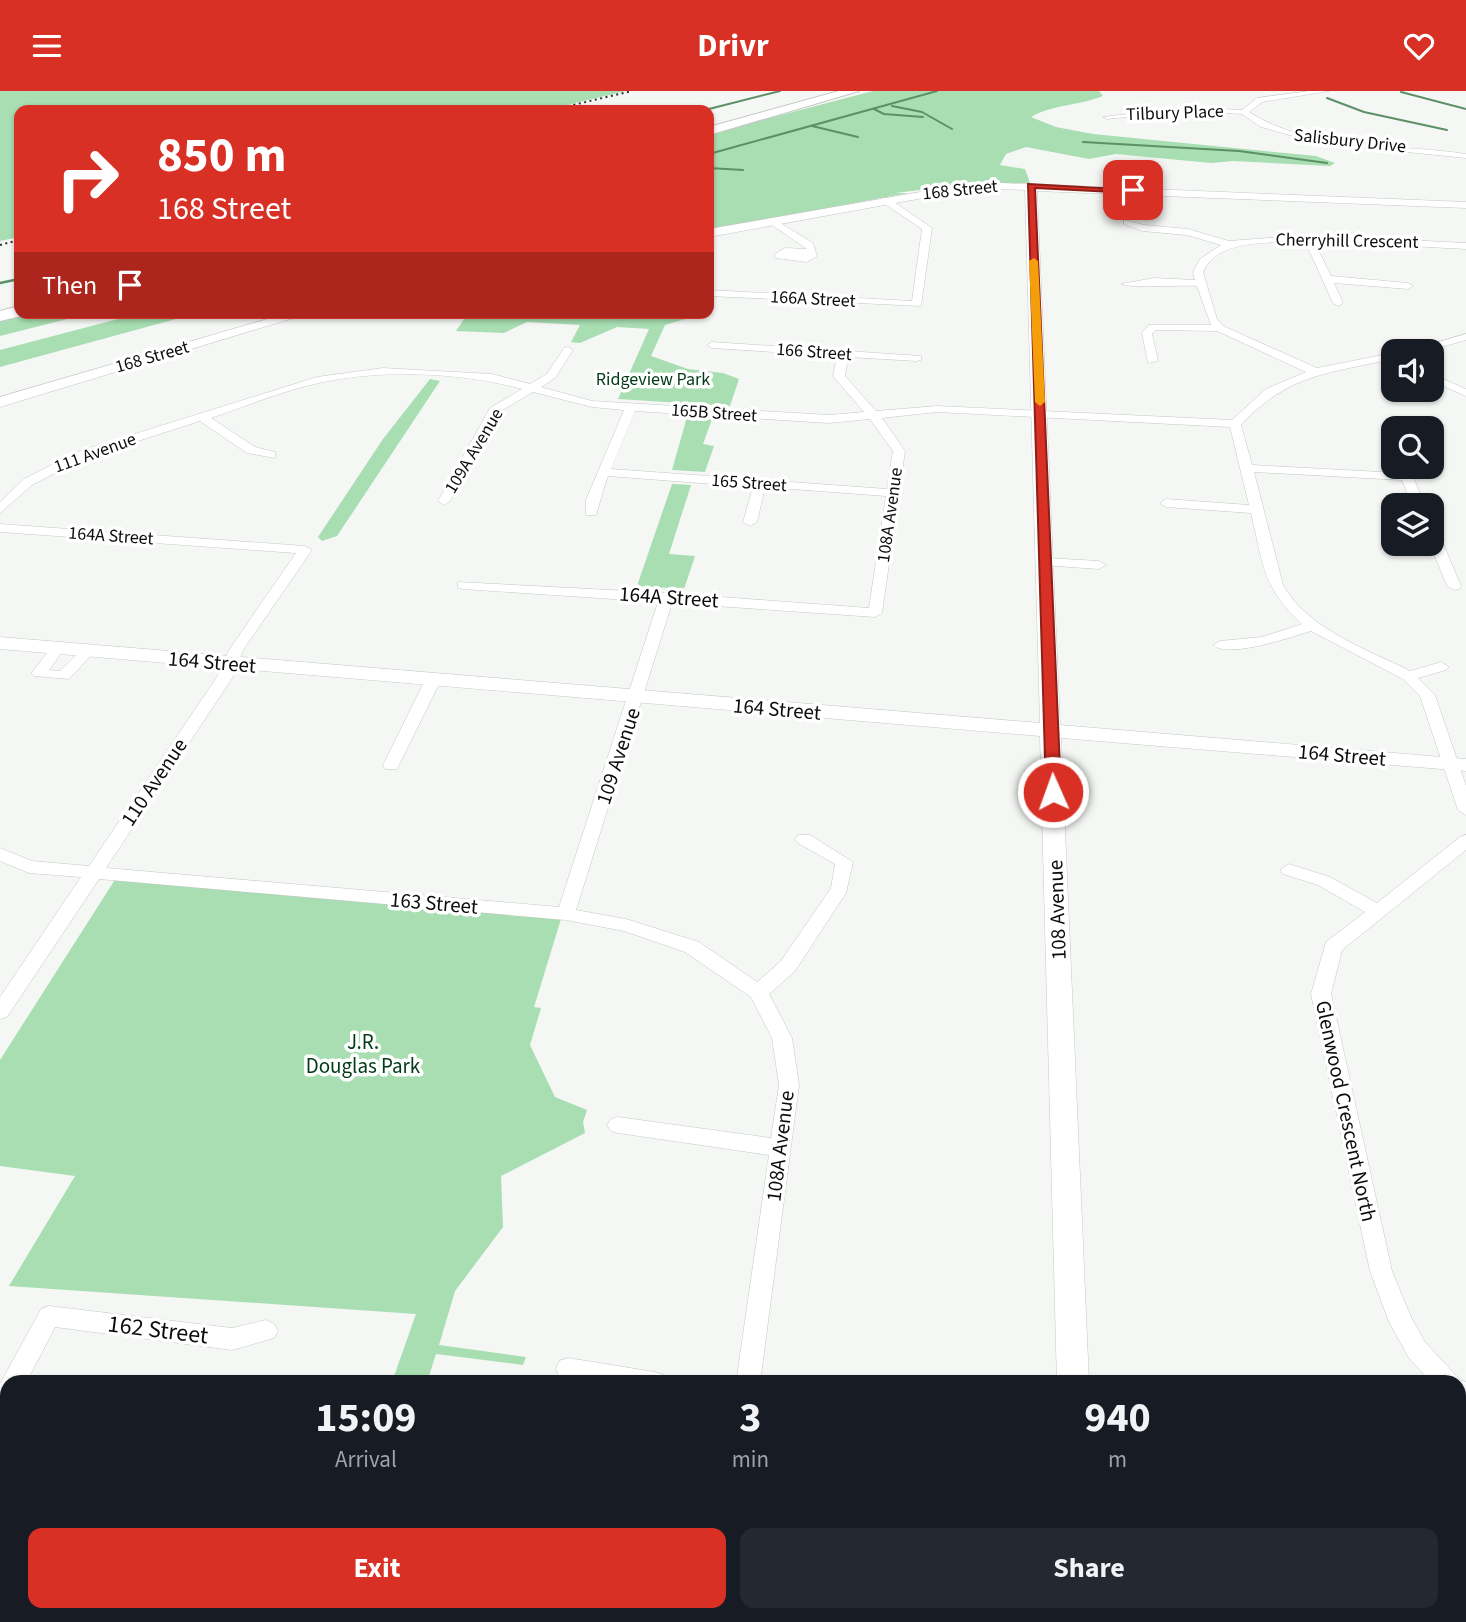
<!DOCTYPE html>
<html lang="en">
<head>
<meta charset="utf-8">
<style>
  :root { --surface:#171b24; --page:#242831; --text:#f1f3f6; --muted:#9ea1a6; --accent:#d93025 }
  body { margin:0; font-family:"Source Sans 3",sans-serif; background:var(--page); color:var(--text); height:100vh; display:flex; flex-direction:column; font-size:26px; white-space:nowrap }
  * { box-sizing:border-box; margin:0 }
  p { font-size:23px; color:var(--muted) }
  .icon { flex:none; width:38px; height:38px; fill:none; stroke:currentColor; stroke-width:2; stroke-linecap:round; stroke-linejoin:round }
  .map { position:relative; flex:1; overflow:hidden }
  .sheet { position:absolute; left:0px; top:1284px; width:1466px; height:247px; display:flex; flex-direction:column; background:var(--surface); border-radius:21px 21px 0 0; box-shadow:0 2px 5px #0004 }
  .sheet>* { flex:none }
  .guide { position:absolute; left:14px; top:14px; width:700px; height:214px; border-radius:14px; box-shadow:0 2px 5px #0004; background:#d93025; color:#fff; overflow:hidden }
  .controls { position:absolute; left:1381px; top:248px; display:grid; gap:14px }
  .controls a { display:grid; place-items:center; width:63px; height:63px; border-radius:14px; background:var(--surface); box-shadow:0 2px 5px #0004; font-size:35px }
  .pin { position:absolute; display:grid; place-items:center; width:60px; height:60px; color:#fff; margin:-30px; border-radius:14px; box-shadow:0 4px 10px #0006 }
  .me { position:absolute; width:77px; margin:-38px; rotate:358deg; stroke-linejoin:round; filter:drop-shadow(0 0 5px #0008) }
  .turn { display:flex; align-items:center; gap:24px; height:147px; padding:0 28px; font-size:32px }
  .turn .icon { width:91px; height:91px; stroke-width:2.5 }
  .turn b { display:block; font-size:49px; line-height:60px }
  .then { display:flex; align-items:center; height:66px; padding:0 28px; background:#0003; gap:14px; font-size:26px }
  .eta { display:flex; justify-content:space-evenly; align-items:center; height:119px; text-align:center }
  .eta b { font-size:42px; font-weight:700; line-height:49px }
  .primary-button { display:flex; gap:14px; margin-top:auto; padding:14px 28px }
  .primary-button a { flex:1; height:80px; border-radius:14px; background:var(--accent); color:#fff; font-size:28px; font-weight:700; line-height:80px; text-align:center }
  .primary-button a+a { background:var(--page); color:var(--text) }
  header { display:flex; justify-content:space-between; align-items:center; height:91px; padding:0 28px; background:var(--accent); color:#fff; font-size:32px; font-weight:700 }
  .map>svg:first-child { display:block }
</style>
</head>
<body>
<header><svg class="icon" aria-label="menu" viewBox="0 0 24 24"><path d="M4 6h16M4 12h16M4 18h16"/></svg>Drivr<svg class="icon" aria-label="heart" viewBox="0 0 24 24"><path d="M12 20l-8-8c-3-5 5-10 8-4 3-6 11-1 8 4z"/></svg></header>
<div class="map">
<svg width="1466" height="1531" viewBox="0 0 1466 1531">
  <rect width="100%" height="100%" fill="#f4f7f4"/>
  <g fill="#a8deb2">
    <path d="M0,0H626L546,19H19V146L0,150Z"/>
    <path d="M873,0H1099L1103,5C1078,15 1054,13 1031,26L1056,36L1093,43L1316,65L1335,72L1330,75L1233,70L1211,72L1116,63L1089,68L1026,56L1006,63L1000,74L1025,78L1030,92L969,93L895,102H908L709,139V43Z"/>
    <path d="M31,222H91L0,245V230Z"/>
    <path d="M141,222H198L0,276V259Z"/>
    <path d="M468,222H694L699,224L665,234L651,265L688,278L723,282L739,288L730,315L618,308L649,238L617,236L580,252L571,251L580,234L527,231L504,242L456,240Z"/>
    <path d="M430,288L440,290L337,445L322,450L318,446L383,348Z"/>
    <path d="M687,326L712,328L703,353L714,355L705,381L672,379Z"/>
    <path d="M672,393L691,394L669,463L695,465L684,498L637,495Z"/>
    <path d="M118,784L561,828L534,916L541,917L530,954L555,1006L587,1019L583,1031L585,1042L501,1085L503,1136L455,1200L439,1254L526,1266L523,1274L436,1263L427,1291H392L416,1223L9,1195L75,1085L0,1075V969Z"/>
  </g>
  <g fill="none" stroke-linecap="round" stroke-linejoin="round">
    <g stroke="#5c9067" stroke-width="2">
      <path d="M1401,1L1466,18"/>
      <path d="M1327,7L1364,21L1447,39"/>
      <path d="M892,15L922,21L952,38"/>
      <path d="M874,18L884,23L923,26"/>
      <path d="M705,19L780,0"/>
      <path d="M812,35L858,46"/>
      <path d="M1083,51L1239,60L1327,72"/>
      <path d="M709,63L937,0"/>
      <path d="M709,77L743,79"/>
    </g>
    <path stroke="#5c9067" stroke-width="2.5" d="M0,192L19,188"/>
    <defs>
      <g id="minor">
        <path d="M1309,0H1329L1262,11L1249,21C1312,61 1395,52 1466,63V67L1318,52L1261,36L1242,23L1185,20L1107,28L1103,26L1185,16L1242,19L1257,7Z"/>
        <path d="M882,107H888L932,137L921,215L709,205V199L912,210L922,138L882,111Z"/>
        <path d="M772,127L813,152L817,165L807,171L775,167V163L785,157L807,158L769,132V128Z"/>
        <path d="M1124,129L1144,134L1188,138L1229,150L1308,144L1466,152V158L1314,150L1331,185L1408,192L1413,195L1408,198L1334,192L1343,212L1338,215L1333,212L1305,150C1272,153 1219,146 1203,181L1217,228L1223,235L1317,277L1393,262V268C1329,282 1288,283 1241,334L1252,374L1399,382L1397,376H1409L1425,415H1412L1402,389L1254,381L1283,494C1309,539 1365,557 1410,580L1441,571L1449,576L1446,579L1418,587L1435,604L1466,695V724L1458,719L1420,605L1403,588L1311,540C1291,546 1228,568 1213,554L1220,550L1262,546L1302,533C1262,497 1263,472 1251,422L1166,416L1160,412L1166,408L1249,414L1230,336L937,321L882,327L905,360L882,522L875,526L672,512L576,819L626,828L699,851L757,891L781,870L831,797L835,773L798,752L795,748L798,744H810L853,771L846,802L795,880L769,903L792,947L799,994L760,1292H736L769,1064L618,1042L611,1040L607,1034L611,1028L618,1026L771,1047L779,994L772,947L751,906L685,861L624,840L566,829L99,788L7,926L0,928V906L81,786L29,782L0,770V757L32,770L89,775L217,586L229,559L296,462L0,441V433L305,455L312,459L243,559L233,586L106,777L559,816L658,511L463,498L458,497V491L667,502L869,517L886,405L765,396L757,431L750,435L743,431L753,396L608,385C603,398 600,412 596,424H586V409L624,319L592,316L533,301L499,321L450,410L444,414L438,410L490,317L522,298C461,281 380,278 319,292C282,300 246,315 211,327L255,356L275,361V367L247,362L200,330L85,367L32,394L0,422V411L24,388L77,361L317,286L383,277L492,283L530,293L547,283L564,257L568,256L573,259L555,287L541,296L592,310L829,324L864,321L833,285L837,265L712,257L707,254L712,251L921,265V269L917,270L848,266L845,285L876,320L937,315L1232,329L1266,298L1306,281L1217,240L1156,239L1152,243L1158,270L1148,272L1142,242L1149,234H1211L1197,195C1184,194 1127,197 1121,193L1154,187L1195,189L1193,181L1200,168L1221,154L1187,144L1142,140L1124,133ZM635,320L829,332L870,328L893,360L887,398L611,378Z"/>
        <path d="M1466,243V249L1423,261H1404Z"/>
        <path d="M1432,283L1466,298V305L1432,290Z"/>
        <path d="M1390,341L1393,342V357L1389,356L1384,345Z"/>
        <path d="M1432,439L1439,443L1461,495L1459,498L1454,499L1447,495L1430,453Z"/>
        <path d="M1046,467L1099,470L1106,474L1099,478L1041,474L1039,471Z"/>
        <path d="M58,553L65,557L49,579L60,580L83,557L88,556L95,560L69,588L34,585L31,582L34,579L53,554Z"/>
        <path d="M433,584L441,589L399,674L397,678H385L383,674L425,589Z"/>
        <path d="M1466,744V759L1342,859L1331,903L1392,1180L1411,1226L1425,1251L1460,1289L1466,1291V1317L1460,1315V1292H1432L1409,1267L1389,1231L1370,1180L1311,903L1326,851L1365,821L1318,794L1283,783L1280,779L1289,773L1330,786L1377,812L1460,746Z"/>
        <path d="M49,1215L232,1237L266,1229L274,1233L278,1240L274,1247L232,1259L55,1236L26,1292H7V1324L0,1326V1293L41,1218Z"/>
        <path d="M568,1267L655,1281L664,1284L667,1292L568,1289L559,1286L556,1278L559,1270Z"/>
        <path d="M1466,1486V1518L1460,1521V1489Z"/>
        <path d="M703,1524H731L730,1531H702Z"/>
        <path d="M1101,1524H1138L1141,1531H1104Z"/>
        <path d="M1253,1524H1290L1293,1531H1256Z"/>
        <path d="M1409,1524H1445L1442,1531H1406Z"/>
      </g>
      <g id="tertiary">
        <path d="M978,91L1466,111V117L1037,100L1060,634L1466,668V680L1061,647L1089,1292H1057L1040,645L0,558V546L1040,632L1025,99L978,97L709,146V138Z"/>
        <path d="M288,222H310L0,316V306Z"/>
        <path d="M1063,1524H1099L1100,1531H1064Z"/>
      </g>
      <g id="trunk">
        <path d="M839,0H859L709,44V36Z"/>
        <path d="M19,215V222L25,224L0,230V220Z"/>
      </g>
    </defs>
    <use href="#minor" stroke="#c5c8c6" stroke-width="1"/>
    <use href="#tertiary" stroke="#c5c8c6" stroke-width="1"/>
    <use href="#trunk" stroke="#c5c8c6" stroke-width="2"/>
    <use href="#minor" fill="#fff" fill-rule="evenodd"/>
    <use href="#tertiary" fill="#fff" fill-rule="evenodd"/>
    <use href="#trunk" fill="#fff" fill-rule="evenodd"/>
    <g stroke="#2f302f" stroke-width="2" stroke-dasharray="2 3.5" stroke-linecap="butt">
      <path d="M552,19L632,0"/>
      <path d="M0,154L19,149"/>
    </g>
  </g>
  <path fill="#d93025" stroke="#8d1f18" stroke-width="2" d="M1028,93L1137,99L1133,102L1035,97L1061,701L1053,706L1046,701Z"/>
  <path fill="#f59e0b" d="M1034,167L1038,170L1045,311L1040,315L1035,311L1029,170Z"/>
  <g text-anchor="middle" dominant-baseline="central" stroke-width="7" stroke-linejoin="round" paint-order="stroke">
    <g font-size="18" fill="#0b0c0b" stroke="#fff">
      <text transform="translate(1175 22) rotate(-2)">Tilbury Place</text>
      <text transform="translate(1350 50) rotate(6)">Salisbury Drive</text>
      <text transform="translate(960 99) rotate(-6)">168 Street</text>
      <text transform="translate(1347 150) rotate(1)">Cherryhill Crescent</text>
      <text transform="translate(813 208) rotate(3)">166A Street</text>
      <text transform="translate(814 261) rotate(4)">166 Street</text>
      <text transform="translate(152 266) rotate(-16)">168 Street</text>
      <text transform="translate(714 322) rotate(4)">165B Street</text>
      <text transform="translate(474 360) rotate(-59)">109A Avenue</text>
      <text transform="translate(95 362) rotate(-20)">111 Avenue</text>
      <text transform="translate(749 392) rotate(4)">165 Street</text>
      <text transform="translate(890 424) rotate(-82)">108A Avenue</text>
      <text transform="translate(111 445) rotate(4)">164A Street</text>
    </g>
    <g font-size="18" fill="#003a15" stroke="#fff">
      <text x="653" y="288">Ridgeview Park</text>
    </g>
    <g font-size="21" fill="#0b0c0b" stroke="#fff">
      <text transform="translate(669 506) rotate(4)">164A Street</text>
      <text transform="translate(212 571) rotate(5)">164 Street</text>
      <text transform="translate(777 618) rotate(5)">164 Street</text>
      <text transform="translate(1342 664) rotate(5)">164 Street</text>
      <text transform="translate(618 665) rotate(-72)">109 Avenue</text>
      <text transform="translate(154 691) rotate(-56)">110 Avenue</text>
      <text transform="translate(434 812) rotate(5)">163 Street</text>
      <text transform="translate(1057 819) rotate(-92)">108 Avenue</text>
      <text transform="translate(1346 1020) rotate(78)">Glenwood Crescent North</text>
      <text transform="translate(780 1055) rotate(-83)">108A Avenue</text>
    </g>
    <g font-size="21" fill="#003a15" stroke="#fff">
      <text x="363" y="951">J.R.<tspan x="363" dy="24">Douglas Park</tspan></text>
    </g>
    <g font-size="24" fill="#0b0c0b" stroke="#fff">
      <text transform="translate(158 1239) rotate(7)">162 Street</text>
    </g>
  </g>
</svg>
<div class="controls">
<a><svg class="icon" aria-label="sound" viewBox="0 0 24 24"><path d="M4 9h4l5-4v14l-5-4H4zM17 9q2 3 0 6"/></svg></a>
<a><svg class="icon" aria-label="search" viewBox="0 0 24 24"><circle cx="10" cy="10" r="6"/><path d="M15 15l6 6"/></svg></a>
<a><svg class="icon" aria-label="layers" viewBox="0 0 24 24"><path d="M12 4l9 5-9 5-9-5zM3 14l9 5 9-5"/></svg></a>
</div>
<div class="pin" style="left:1133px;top:99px;background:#d93025"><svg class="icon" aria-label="arrive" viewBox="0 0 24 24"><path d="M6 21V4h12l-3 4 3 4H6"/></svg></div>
<svg class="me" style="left:1053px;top:701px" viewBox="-20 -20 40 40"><circle r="17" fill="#d93025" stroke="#fff" stroke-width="3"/><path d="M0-11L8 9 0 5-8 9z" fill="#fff"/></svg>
<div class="guide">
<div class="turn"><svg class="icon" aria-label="right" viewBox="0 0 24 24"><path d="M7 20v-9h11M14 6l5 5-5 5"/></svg><div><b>850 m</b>168 Street</div></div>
<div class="then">Then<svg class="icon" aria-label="arrive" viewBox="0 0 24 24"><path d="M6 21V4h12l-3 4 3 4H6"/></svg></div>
</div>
<section class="sheet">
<div class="eta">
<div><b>15:09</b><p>Arrival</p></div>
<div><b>3</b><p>min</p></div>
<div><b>940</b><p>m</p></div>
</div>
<div class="primary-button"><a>Exit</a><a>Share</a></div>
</section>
</div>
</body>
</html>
